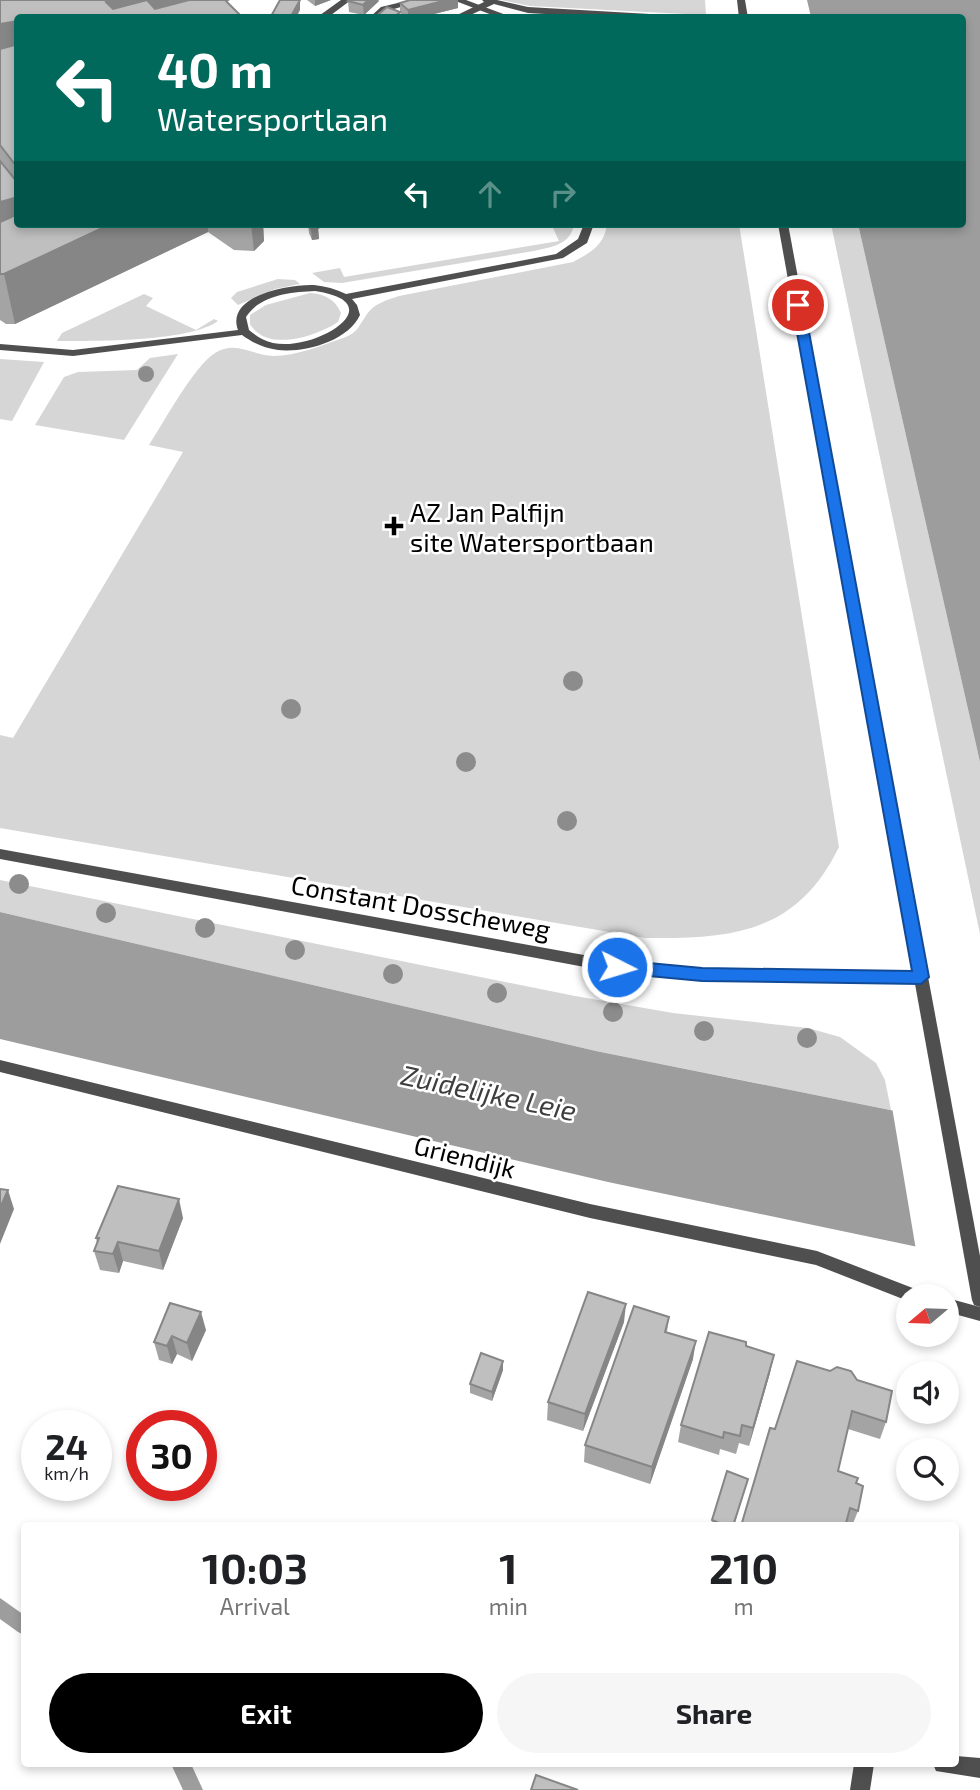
<!DOCTYPE html>
<html lang="en">
<head>
<meta charset="utf-8">
<style>
  :root { --surface:#fff; --page:#f6f6f6; --text:#202124; --muted:#757577; --accent:#000 }
  body { margin:0; font-family:"Exo 2",sans-serif; background:var(--page); color:var(--text); height:100vh; display:flex; flex-direction:column; font-size:26px; white-space:nowrap }
  * { box-sizing:border-box; margin:0 }
  p { font-size:23px; color:var(--muted) }
  .icon { flex:none; width:38px; height:38px; fill:none; stroke:currentColor; stroke-width:2; stroke-linecap:round; stroke-linejoin:round }
  .map { position:relative; flex:1; overflow:hidden }
  .details { position:absolute; left:21px; top:1522px; width:938px; height:245px; display:flex; flex-direction:column; background:var(--surface); border-radius:7px; box-shadow:0 4px 10px #0003 }
  .details>* { flex:none }
  .guide { position:absolute; left:14px; top:14px; width:952px; height:214px; border-radius:7px; box-shadow:0 4px 10px #0003; background:#00695c; color:#fff; overflow:hidden }
  .needle { width:46px; rotate:251deg }
  .buttons { position:absolute; left:896px; top:1284px; display:grid; gap:14px }
  .buttons a { display:grid; place-items:center; width:63px; height:63px; border-radius:50%; background:var(--surface); box-shadow:0 4px 10px #0003; font-size:35px }
  .speed { position:absolute; left:21px; top:1410px; display:flex; gap:14px; font-size:35px; font-weight:700; text-align:center }
  .speed>* { display:grid; place-content:center; width:91px; height:91px; border-radius:50%; background:var(--surface); box-shadow:0 4px 10px #0003; line-height:1 }
  .speed small { font-size:18px; font-weight:400 }
  .speed .limit { border:10px solid #d22; background:#fff; color:#111 }
  .pin { position:absolute; display:grid; place-items:center; width:60px; height:60px; color:#fff; margin:-30px; border:4px solid #fff; border-radius:50%; box-shadow:0 2px 7px #0007 }
  .me { position:absolute; width:77px; margin:-38px; rotate:95deg; stroke-linejoin:round; filter:drop-shadow(0 0 5px #0008) }
  .turn { display:flex; align-items:center; gap:24px; height:147px; padding:0 28px; font-size:32px }
  .turn .icon { width:91px; height:91px; stroke-width:2.5 }
  .turn b { display:block; font-size:49px; line-height:60px }
  .lanes { display:flex; align-items:center; height:66px; padding:0 28px; background:#0003; justify-content:center; gap:35px; direction:ltr }
  .lanes .off { opacity:.35 }
  .eta { display:flex; justify-content:space-evenly; align-items:center; height:119px; text-align:center }
  .eta b { font-size:42px; font-weight:700; line-height:49px }
  .action { display:flex; gap:14px; margin-top:auto; padding:14px 28px }
  .action a { flex:1; height:80px; border-radius:42px; background:var(--accent); color:#fff; font-size:28px; font-weight:700; line-height:80px; text-align:center }
  .action a+a { background:var(--page); color:var(--text) }
  .map>svg:first-child { display:block }
</style>
</head>
<body>
<div class="map">
<svg width="980" height="1790" viewBox="0 0 980 1790">
  <rect width="100%" height="100%" fill="#fff"/>
  <g fill="#d6d6d6">
    <path d="M501,0H705L706,15L530,6Z"/>
    <path d="M566,224H574C571,245 551,247 534,251L342,283L324,282L312,273L340,268L344,277L559,241L553,228Z"/>
    <path d="M607,224H739L839,847C797,933 733,939 645,938L0,828V735L13,738L183,452L149,445C164,422 194,366 215,353C236,340 251,355 273,356C297,356 323,345 346,337C358,332 360,324 367,314C375,303 387,300 399,296L573,262C591,252 604,246 607,224Z"/>
    <path d="M831,224H858L980,762V934Z"/>
    <path d="M278,279L295,280L300,284L275,289L238,305L231,298L237,292Z"/>
    <path d="M310,293C324,294 335,299 341,313L338,322C317,336 267,353 250,324V315L266,305Z"/>
    <path d="M144,294L153,298L146,306L196,330L214,319L218,321C189,342 95,341 57,341L62,333Z"/>
    <path d="M178,354L124,440L35,425L64,377L78,372L137,370L150,358Z"/>
    <path d="M0,359L44,362L12,421L0,419Z"/>
    <path d="M0,880L575,996L673,1013L808,1028L840,1037L876,1063L885,1080L891,1110L596,1051L0,912Z"/>
  </g>
  <g fill="#9d9d9d">
    <path d="M807,0H980V762L858,224H962V18L811,17Z"/>
    <path d="M0,912L596,1051L980,1128V1260L608,1182L0,1039Z"/>
  </g>
  <path fill="#fff" d="M892,1107L980,1125V1264L916,1250Z"/>
  <g fill="none" stroke-linecap="round" stroke-linejoin="round">
    <g fill="#9d9d9d" fill-rule="evenodd">
      <path d="M0,1598L24,1615V1635L18,1632L0,1619Z"/>
      <path d="M171,1764H191L203,1790H183Z"/>
    </g>
    <g fill="#4f4f4f" fill-rule="evenodd">
      <path d="M453,0H466L514,18H500Z"/>
      <path d="M584,224H594L587,243L563,258L352,299L357,305L360,315C348,341 305,353 278,350C264,348 253,343 242,335L73,356L0,350V344L73,350L238,330C225,295 290,284 314,285C325,286 336,289 346,294L556,254L578,239ZM315,291C395,303 315,352 273,343C264,341 256,336 249,330L246,317C260,295 291,292 315,291Z"/>
      <path d="M956,1756L980,1758V1778L936,1771L933,1764H956Z"/>
      <path d="M854,1764H874L870,1790H850Z"/>
    </g>
    <g fill="#4f4f4f" fill-rule="evenodd">
      <path d="M341,0H351L327,18H316Z"/>
      <path d="M410,0H425L387,11L379,18H369L381,7Z"/>
      <path d="M482,0H497L528,7L667,15L671,18H612L528,13L494,4L464,18H451L484,2Z"/>
    </g>
    <g fill="#4f4f4f" fill-rule="evenodd">
      <path d="M0,849L617,961L702,969L921,971L926,973L928,977L926,981L921,983L702,981L617,973L0,859Z"/>
      <path d="M0,1060L590,1204L817,1251L923,1292L925,1297H908V1301L816,1265L590,1218L0,1072Z"/>
      <path d="M947,1298L980,1307V1321L947,1312Z"/>
    </g>
    <g fill="#4f4f4f" fill-rule="evenodd">
      <path d="M737,0H745L748,18H739Z"/>
      <path d="M778,224H788L980,1256V1307L974,1305L972,1300Z"/>
    </g>
  </g>
  <g fill="#8c8c8c">
    <circle cx="146" cy="374" r="8"/>
    <circle cx="573" cy="681" r="10"/>
    <circle cx="291" cy="709" r="10"/>
    <circle cx="466" cy="762" r="10"/>
    <circle cx="567" cy="821" r="10"/>
    <circle cx="19" cy="884" r="10"/>
    <circle cx="106" cy="913" r="10"/>
    <circle cx="205" cy="928" r="10"/>
    <circle cx="295" cy="950" r="10"/>
    <circle cx="393" cy="974" r="10"/>
    <circle cx="497" cy="993" r="10"/>
    <circle cx="613" cy="1012" r="10"/>
    <circle cx="704" cy="1031" r="10"/>
    <circle cx="807" cy="1038" r="10"/>
  </g>
  <g fill="#a4a4a4">
    <path d="M0,0H230L227,1L18,18V224H263L264,241L254,251L234,250L208,232L15,324H6L0,320Z"/>
    <path d="M307,0H331L315,6Z"/>
    <path d="M350,0H378L379,1L364,15L349,12L348,1Z"/>
    <path d="M410,0H458V8L418,18H405L400,13V18H374L400,12V3Z"/>
    <path d="M308,224H316L318,228L319,239L312,240L309,233Z"/>
    <path d="M183,1218L163,1270L123,1261L119,1273L100,1270L94,1251L97,1243L96,1238Z"/>
    <path d="M170,1303L206,1330L192,1361L177,1354L172,1364L159,1360L154,1342Z"/>
    <path d="M669,1317L667,1332L693,1359L650,1484L584,1462L585,1445Z"/>
    <path d="M624,1322L583,1431L547,1420L548,1402Z"/>
    <path d="M746,1346L770,1373L749,1446L739,1443L736,1454L720,1449L719,1455L678,1442L681,1425Z"/>
    <path d="M503,1370L492,1401L470,1393V1384Z"/>
    <path d="M830,1371L886,1422L880,1439L848,1429L838,1471L856,1483L858,1511L852,1526H741L775,1429Z"/>
    <path d="M748,1479L734,1526H711L712,1520Z"/>
  </g>
  <g fill="#868686">
    <path d="M111,0H230L189,18H109L106,2Z"/>
    <path d="M300,0V10L296,18H290Z"/>
    <path d="M315,0H331L315,6Z"/>
    <path d="M368,0H378L379,1L364,15L363,5Z"/>
    <path d="M447,0H458V8L418,18H408V10Z"/>
    <path d="M18,21V71L0,73V24Z"/>
    <path d="M18,197V224L0,234V202Z"/>
    <path d="M111,224H208V232L15,324L4,274Z"/>
    <path d="M251,224H263L264,241L254,251Z"/>
    <path d="M318,228L319,239L312,240L311,229Z"/>
    <path d="M8,1190L14,1209L0,1244V1208Z"/>
    <path d="M179,1199L183,1218L163,1270L159,1251Z"/>
    <path d="M118,1242L123,1261L119,1273L113,1254Z"/>
    <path d="M626,1304L624,1322L583,1431L585,1414Z"/>
    <path d="M201,1312L206,1330L192,1361L187,1343Z"/>
    <path d="M172,1336L177,1354L172,1364L167,1346Z"/>
    <path d="M696,1341L693,1359L650,1484L652,1467Z"/>
    <path d="M774,1355L770,1373L749,1446L753,1428Z"/>
    <path d="M503,1361V1370L492,1401V1392Z"/>
  </g>
  <g fill="#bfbfbf" stroke="#868686" stroke-width="2">
    <path d="M0,0H111L106,2L113,9L147,0L155,9L189,0H225L243,18H18V21L0,24Z"/>
    <path d="M280,0H300L290,18H270Z"/>
    <path d="M350,0H368L363,5L348,1Z"/>
    <path d="M410,0H447L408,10L400,3Z"/>
    <path d="M387,7L400,12L393,18H374Z"/>
    <path d="M18,44V167H17L0,145V49Z"/>
    <path d="M0,161L18,183V197L0,202Z"/>
    <path d="M18,214V224H111L4,274H0V222Z"/>
    <path d="M309,224H316L318,228L311,229Z"/>
    <path d="M118,1186L179,1199L159,1251L118,1242L113,1254L94,1251L99,1238H96Z"/>
    <path d="M0,1189L8,1190L0,1208Z"/>
    <path d="M588,1292L626,1304L585,1414L548,1402Z"/>
    <path d="M170,1303L201,1312L187,1343L172,1336L167,1346L154,1342Z"/>
    <path d="M634,1306L669,1317L665,1332L696,1341L652,1467L585,1445Z"/>
    <path d="M709,1332L746,1342V1346L774,1355L753,1428L742,1425L740,1436L724,1432L723,1438L681,1425Z"/>
    <path d="M481,1353L503,1361L492,1392L470,1384Z"/>
    <path d="M797,1361L830,1371L837,1367L851,1371L857,1380L892,1391L886,1422L852,1411L838,1471L858,1478L856,1483L863,1486L858,1511L850,1508L846,1523L849,1526H741L770,1428L775,1429Z"/>
    <path d="M727,1471L748,1479L733,1526H726L712,1520Z"/>
    <path d="M536,1775L578,1790H531Z"/>
  </g>
  <path fill="#1a73e8" stroke="#114b97" stroke-width="2" d="M798,301L804,305L929,977L921,984L702,981L617,973L608,967L617,960L702,968L912,971L792,305Z"/>
  <path fill="#000" stroke="#fff" stroke-width="2.5" d="M390.5 515.5h7v7h7v7h-7v7h-7v-7h-7v-7h7z"/>
  <g text-anchor="middle" dominant-baseline="central" stroke-width="5" stroke-linejoin="round" paint-order="stroke">
    <g font-size="26" fill="#000" stroke="#fff" text-anchor="start">
      <text x="410" y="511">AZ Jan Palfijn<tspan x="410" dy="30">site Watersportbaan</tspan></text>
    </g>
    <g font-size="26" fill="#000" stroke="#fff">
      <text transform="translate(421 906) rotate(10)">Constant Dosscheweg</text>
      <text transform="translate(465 1156) rotate(14)">Griendijk</text>
    </g>
    <g font-size="28" font-style="italic" fill="#3e3e3e" stroke="#fff">
      <text transform="translate(489 1092) rotate(12)">Zuidelijke Leie</text>
    </g>
  </g>
</svg>
<div class="buttons">
<a><svg class="needle" viewBox="-14 -14 28 28"><path d="M0-13l5 13h-10z" fill="#e53935"/><path d="M0 13l5-13h-10z" fill="#757577"/></svg></a>
<a><svg class="icon" aria-label="sound" viewBox="0 0 24 24"><path d="M4 9h4l5-4v14l-5-4H4zM17 9q2 3 0 6"/></svg></a>
<a><svg class="icon" aria-label="search" viewBox="0 0 24 24"><circle cx="10" cy="10" r="6"/><path d="M15 15l6 6"/></svg></a>
</div>
<div class="speed"><div>24<small>km/h</small></div><div class="limit">30</div></div>
<div class="pin" style="left:798px;top:305px;background:#d93025"><svg class="icon" aria-label="arrive" viewBox="0 0 24 24"><path d="M6 21V4h12l-3 4 3 4H6"/></svg></div>
<svg class="me" style="left:617px;top:967px" viewBox="-20 -20 40 40"><circle r="17" fill="#1a73e8" stroke="#fff" stroke-width="3"/><path d="M0-11L8 9 0 5-8 9z" fill="#fff"/></svg>
<div class="guide">
<div class="turn"><svg class="icon" aria-label="left" viewBox="0 0 24 24"><path d="M17 20v-9H6M10 6l-5 5 5 5"/></svg><div><b>40 m</b>Watersportlaan</div></div>
<div class="lanes"><svg class="icon" aria-label="left" viewBox="0 0 24 24"><path d="M17 20v-9H6M10 6l-5 5 5 5"/></svg><svg class="icon off" aria-label="ahead" viewBox="0 0 24 24"><path d="M12 20V5M6 11l6-6 6 6"/></svg><svg class="icon off" aria-label="right" viewBox="0 0 24 24"><path d="M7 20v-9h11M14 6l5 5-5 5"/></svg></div>
</div>
<section class="details">
<div class="eta">
<div><b>10:03</b><p>Arrival</p></div>
<div><b>1</b><p>min</p></div>
<div><b>210</b><p>m</p></div>
</div>
<div class="action"><a>Exit</a><a>Share</a></div>
</section>
</div>
</body>
</html>
